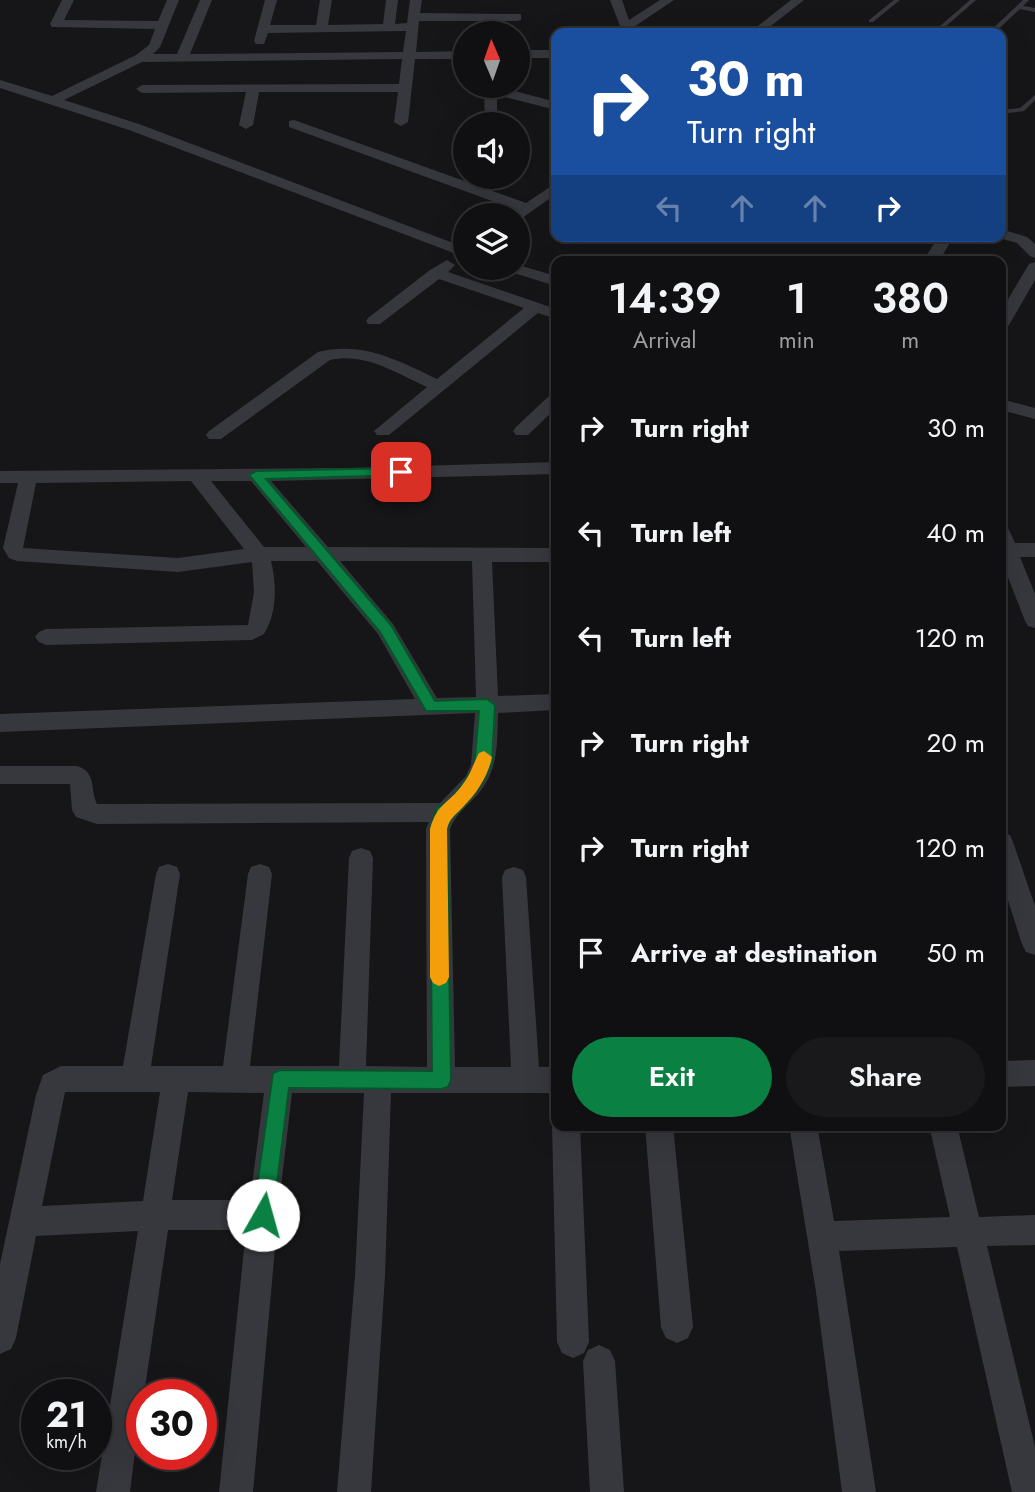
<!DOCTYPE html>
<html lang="en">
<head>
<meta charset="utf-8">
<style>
  :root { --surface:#101012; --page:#19191b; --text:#f1f3f6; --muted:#9c9d9f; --line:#303032; --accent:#0b8043 }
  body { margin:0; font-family:Jost,sans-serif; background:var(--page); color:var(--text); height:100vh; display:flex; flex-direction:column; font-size:26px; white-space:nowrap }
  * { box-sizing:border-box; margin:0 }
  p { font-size:23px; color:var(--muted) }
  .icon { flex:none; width:38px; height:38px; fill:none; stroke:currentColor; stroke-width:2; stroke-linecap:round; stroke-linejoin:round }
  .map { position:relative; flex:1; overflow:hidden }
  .details { position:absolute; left:551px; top:256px; width:455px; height:875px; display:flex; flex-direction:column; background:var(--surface); border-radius:14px; box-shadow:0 7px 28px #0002,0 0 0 2px var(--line) }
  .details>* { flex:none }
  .guide { position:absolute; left:551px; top:28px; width:455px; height:214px; border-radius:14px; box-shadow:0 7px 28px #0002,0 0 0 2px var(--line); background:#1a4fa0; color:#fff; overflow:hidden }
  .needle { width:46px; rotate:358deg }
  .fabs { position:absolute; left:453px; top:21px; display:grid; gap:14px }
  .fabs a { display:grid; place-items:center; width:77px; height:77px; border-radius:50%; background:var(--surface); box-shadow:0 7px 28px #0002,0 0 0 2px var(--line); font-size:35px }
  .speed { position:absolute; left:21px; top:1379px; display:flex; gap:14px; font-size:35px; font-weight:700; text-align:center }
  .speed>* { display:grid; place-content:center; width:91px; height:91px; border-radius:50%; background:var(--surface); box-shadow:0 7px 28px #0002,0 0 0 2px var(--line); line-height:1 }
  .speed small { font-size:18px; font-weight:400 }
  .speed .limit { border:10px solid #d22; background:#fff; color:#111 }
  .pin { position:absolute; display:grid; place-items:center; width:60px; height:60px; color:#fff; margin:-30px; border-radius:14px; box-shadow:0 4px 10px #0006 }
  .me { position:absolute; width:77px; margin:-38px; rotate:7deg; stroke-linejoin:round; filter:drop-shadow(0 0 5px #0008) }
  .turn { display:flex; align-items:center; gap:24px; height:147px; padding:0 21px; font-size:32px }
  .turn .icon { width:91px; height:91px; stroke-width:2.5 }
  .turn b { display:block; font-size:49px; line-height:60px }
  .lanes { display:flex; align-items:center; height:66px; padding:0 21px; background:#0003; justify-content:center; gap:35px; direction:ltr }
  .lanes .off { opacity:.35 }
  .eta { display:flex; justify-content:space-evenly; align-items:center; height:119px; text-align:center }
  .eta b { font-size:42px; font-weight:600; line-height:49px }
  .action { display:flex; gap:14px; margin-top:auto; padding:14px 21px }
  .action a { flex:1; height:80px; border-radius:42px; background:var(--accent); color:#fff; font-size:28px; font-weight:600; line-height:80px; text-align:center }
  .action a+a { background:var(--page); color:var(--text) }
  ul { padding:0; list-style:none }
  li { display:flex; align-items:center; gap:21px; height:105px; padding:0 21px }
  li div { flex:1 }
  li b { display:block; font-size:26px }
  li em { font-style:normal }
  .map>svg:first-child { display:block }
</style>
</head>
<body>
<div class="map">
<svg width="1035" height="1492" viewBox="0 0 1035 1492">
  <rect width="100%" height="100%" fill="#161618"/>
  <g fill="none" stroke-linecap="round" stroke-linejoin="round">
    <g fill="#37383d" fill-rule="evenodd">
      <path d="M894,0H900L873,22H869V20Z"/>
      <path d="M970,0H976L938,33H932Z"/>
      <path d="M1023,0H1029L1023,6L1035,8V12L1020,9L994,33H988Z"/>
      <path d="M1035,95V100L1024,111L1001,114V110L1020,108Z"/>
    </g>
    <g fill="#37383d" fill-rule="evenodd">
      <path d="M62,0H74L64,20L158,21L167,0H179L160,47L153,54H177L200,0H212L190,54L403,52L406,31L268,33L264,44H256L254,41L265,0H277L270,25H316L320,0H332L328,25L383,24L386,0H398L395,24L407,23L410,0H422L420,13L521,14V20L517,21H419L416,52L466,51V59H415L408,122L401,126L394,122L398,92H259L253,125L246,129L239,125L246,92L142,93L136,89L142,85L399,84L402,59L142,62L64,100L139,124L461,246L464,249L456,254L451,252L129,130L0,88V80L52,96L136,55L149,45L155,29L52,27L50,24Z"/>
      <path d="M610,0H622L629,20L660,0H674L625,33H611L620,26Z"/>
      <path d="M791,0H804L762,33H749Z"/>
      <rect x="518" y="50" width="38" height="8"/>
      <path d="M484,86H496L556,102V110L497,95V121L493,124H485Z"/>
      <path d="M294,120L526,203L556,183V194L518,221V215H512L517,210L289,127V121Z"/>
      <path d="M1001,229L1027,237L1035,244V258L1030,256L1017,243L996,237L1001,236Z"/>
      <path d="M939,236H954L939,261H923Z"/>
      <path d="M447,260L455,265L448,272L556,309V319L538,313L389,435H377L374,431L427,387C396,373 365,352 330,360L221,439H209L206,435L209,431L318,352C363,341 397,360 437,379L524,308L439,279L380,324H368L366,321L368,318L430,270Z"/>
      <path d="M1035,262V280L1009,325L1001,330V311L1029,264Z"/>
      <path d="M518,265L556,276V286L507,271L505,268H518Z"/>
      <path d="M556,394V408L528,435H516L513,431L516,427L550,395Z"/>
      <path d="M1001,399L1035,408V419L1001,410Z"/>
      <path d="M556,462V474L271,481L328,547L556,548V562H492L498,696L556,694V710L498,713C497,743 499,771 477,795C467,806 455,815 450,829L455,1067H511L502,877L505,870L514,867L523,870L526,877L539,1067H556V1093H391L385,1276L371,1492H337L355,1276L364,1093H292L279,1204L253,1492H219L246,1230H168L144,1395H142L130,1492H96L138,1231L36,1236L16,1338L11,1349L0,1354V1264L36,1095L43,1075L61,1066H123L156,874L159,867L168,864L177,867L180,874L151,1066H223L248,874L251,867L260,864L269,867L272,874L250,1066H339L349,858L352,851L361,848L370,851L373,858L366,1066L427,1067L426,829L429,822L97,824L76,817L72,810L70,784H0V766H77C97,772 90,790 97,804L440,803L466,776L471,765L475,713L0,732V714L415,699L378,634L317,561H271C277,585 277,613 264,634L252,640L46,645L39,642L35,637L39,632L46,629L248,625L254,592L252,562L178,572L17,561L9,558L3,548L18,483H0V471L349,468ZM191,481L244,549L178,558L23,548L36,483ZM211,481H251L306,547H264ZM340,561H472L476,697L437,698L393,624ZM65,1092H160L143,1201L42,1206ZM188,1092L264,1093L250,1200H172Z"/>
      <path d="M1001,526L1008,528L1015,543H1035V557H1020L1035,594V628L1028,626L1025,621L1001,559Z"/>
      <path d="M1001,832L1010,835L1013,842L1035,906V955L1026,952L1022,944L1001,879Z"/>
      <path d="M1035,1060V1086L1001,1087V1061Z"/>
      <path d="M556,1115V1125H580L589,1342L584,1353L573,1358L562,1353L557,1342L552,1125Z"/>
      <path d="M645,1125H673L693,1327L688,1338L677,1343L666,1338L661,1327Z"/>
      <path d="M789,1125H817L834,1221L950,1217L929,1125H957L979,1217L1035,1215V1245L987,1246L1035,1447V1492H1012L957,1247L839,1251L876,1492H842L816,1292Z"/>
      <path d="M599,1345L610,1350L615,1361L624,1492H590L583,1361L588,1350Z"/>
    </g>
  </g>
  <path fill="#0b8043" stroke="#07532c" stroke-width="2" d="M401,468L406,470V475L266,479L391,625L435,701L487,699L495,705L492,763C486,778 475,795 463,807C455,816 450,817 447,829L451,1080L448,1087L441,1089L289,1088L273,1215L270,1222L263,1225L256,1222L253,1215L273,1073L280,1070L432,1071L430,829L437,808L451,799L474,768L479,711H426L380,632L249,475L256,471Z"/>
  <path fill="#f59e0b" d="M484,751L492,757C488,776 477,793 463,807C455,816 450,817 447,829L449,977L446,983L439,986L433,983L430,977V829C438,802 448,805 463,784C471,774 473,764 479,753Z"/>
</svg>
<div class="fabs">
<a><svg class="needle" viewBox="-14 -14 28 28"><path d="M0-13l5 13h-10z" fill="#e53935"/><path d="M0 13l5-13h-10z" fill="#9c9d9f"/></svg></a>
<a><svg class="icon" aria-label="sound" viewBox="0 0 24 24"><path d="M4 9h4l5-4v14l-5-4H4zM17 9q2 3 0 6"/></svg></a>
<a><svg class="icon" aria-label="layers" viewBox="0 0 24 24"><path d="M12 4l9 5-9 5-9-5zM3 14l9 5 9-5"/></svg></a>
</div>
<div class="speed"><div>21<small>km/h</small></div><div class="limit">30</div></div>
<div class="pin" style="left:401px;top:472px;background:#d93025"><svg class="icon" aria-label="arrive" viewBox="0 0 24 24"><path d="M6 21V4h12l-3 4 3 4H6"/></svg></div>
<svg class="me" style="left:263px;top:1215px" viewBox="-20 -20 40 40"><circle r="19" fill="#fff"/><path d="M0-13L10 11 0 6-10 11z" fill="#0b8043"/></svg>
<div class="guide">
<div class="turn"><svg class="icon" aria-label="right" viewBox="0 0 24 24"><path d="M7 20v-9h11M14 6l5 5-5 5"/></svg><div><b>30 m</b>Turn right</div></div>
<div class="lanes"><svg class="icon off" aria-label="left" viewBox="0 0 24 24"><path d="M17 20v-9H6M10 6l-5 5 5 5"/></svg><svg class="icon off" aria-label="ahead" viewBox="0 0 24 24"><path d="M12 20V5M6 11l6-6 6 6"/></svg><svg class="icon off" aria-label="ahead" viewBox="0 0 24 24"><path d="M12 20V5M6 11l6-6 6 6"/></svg><svg class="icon" aria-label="right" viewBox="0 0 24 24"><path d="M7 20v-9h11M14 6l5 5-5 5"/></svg></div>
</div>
<section class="details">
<div class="eta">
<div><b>14:39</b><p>Arrival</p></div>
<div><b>1</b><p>min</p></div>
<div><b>380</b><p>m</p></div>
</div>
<ul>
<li><svg class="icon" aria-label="right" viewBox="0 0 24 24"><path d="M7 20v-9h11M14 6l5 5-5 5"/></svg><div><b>Turn right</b></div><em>30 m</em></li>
<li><svg class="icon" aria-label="left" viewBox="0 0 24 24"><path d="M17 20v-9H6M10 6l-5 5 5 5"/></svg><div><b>Turn left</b></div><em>40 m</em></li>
<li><svg class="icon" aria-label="left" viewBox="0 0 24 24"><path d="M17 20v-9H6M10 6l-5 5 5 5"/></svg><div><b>Turn left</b></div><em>120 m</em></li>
<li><svg class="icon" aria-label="right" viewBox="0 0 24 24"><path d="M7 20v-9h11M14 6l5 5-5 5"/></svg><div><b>Turn right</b></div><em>20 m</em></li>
<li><svg class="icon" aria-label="right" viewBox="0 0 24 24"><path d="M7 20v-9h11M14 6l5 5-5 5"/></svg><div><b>Turn right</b></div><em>120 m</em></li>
<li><svg class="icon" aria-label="arrive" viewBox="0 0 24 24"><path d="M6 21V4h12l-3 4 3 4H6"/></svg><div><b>Arrive at destination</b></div><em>50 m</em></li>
</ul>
<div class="action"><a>Exit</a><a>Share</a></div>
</section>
</div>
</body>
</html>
